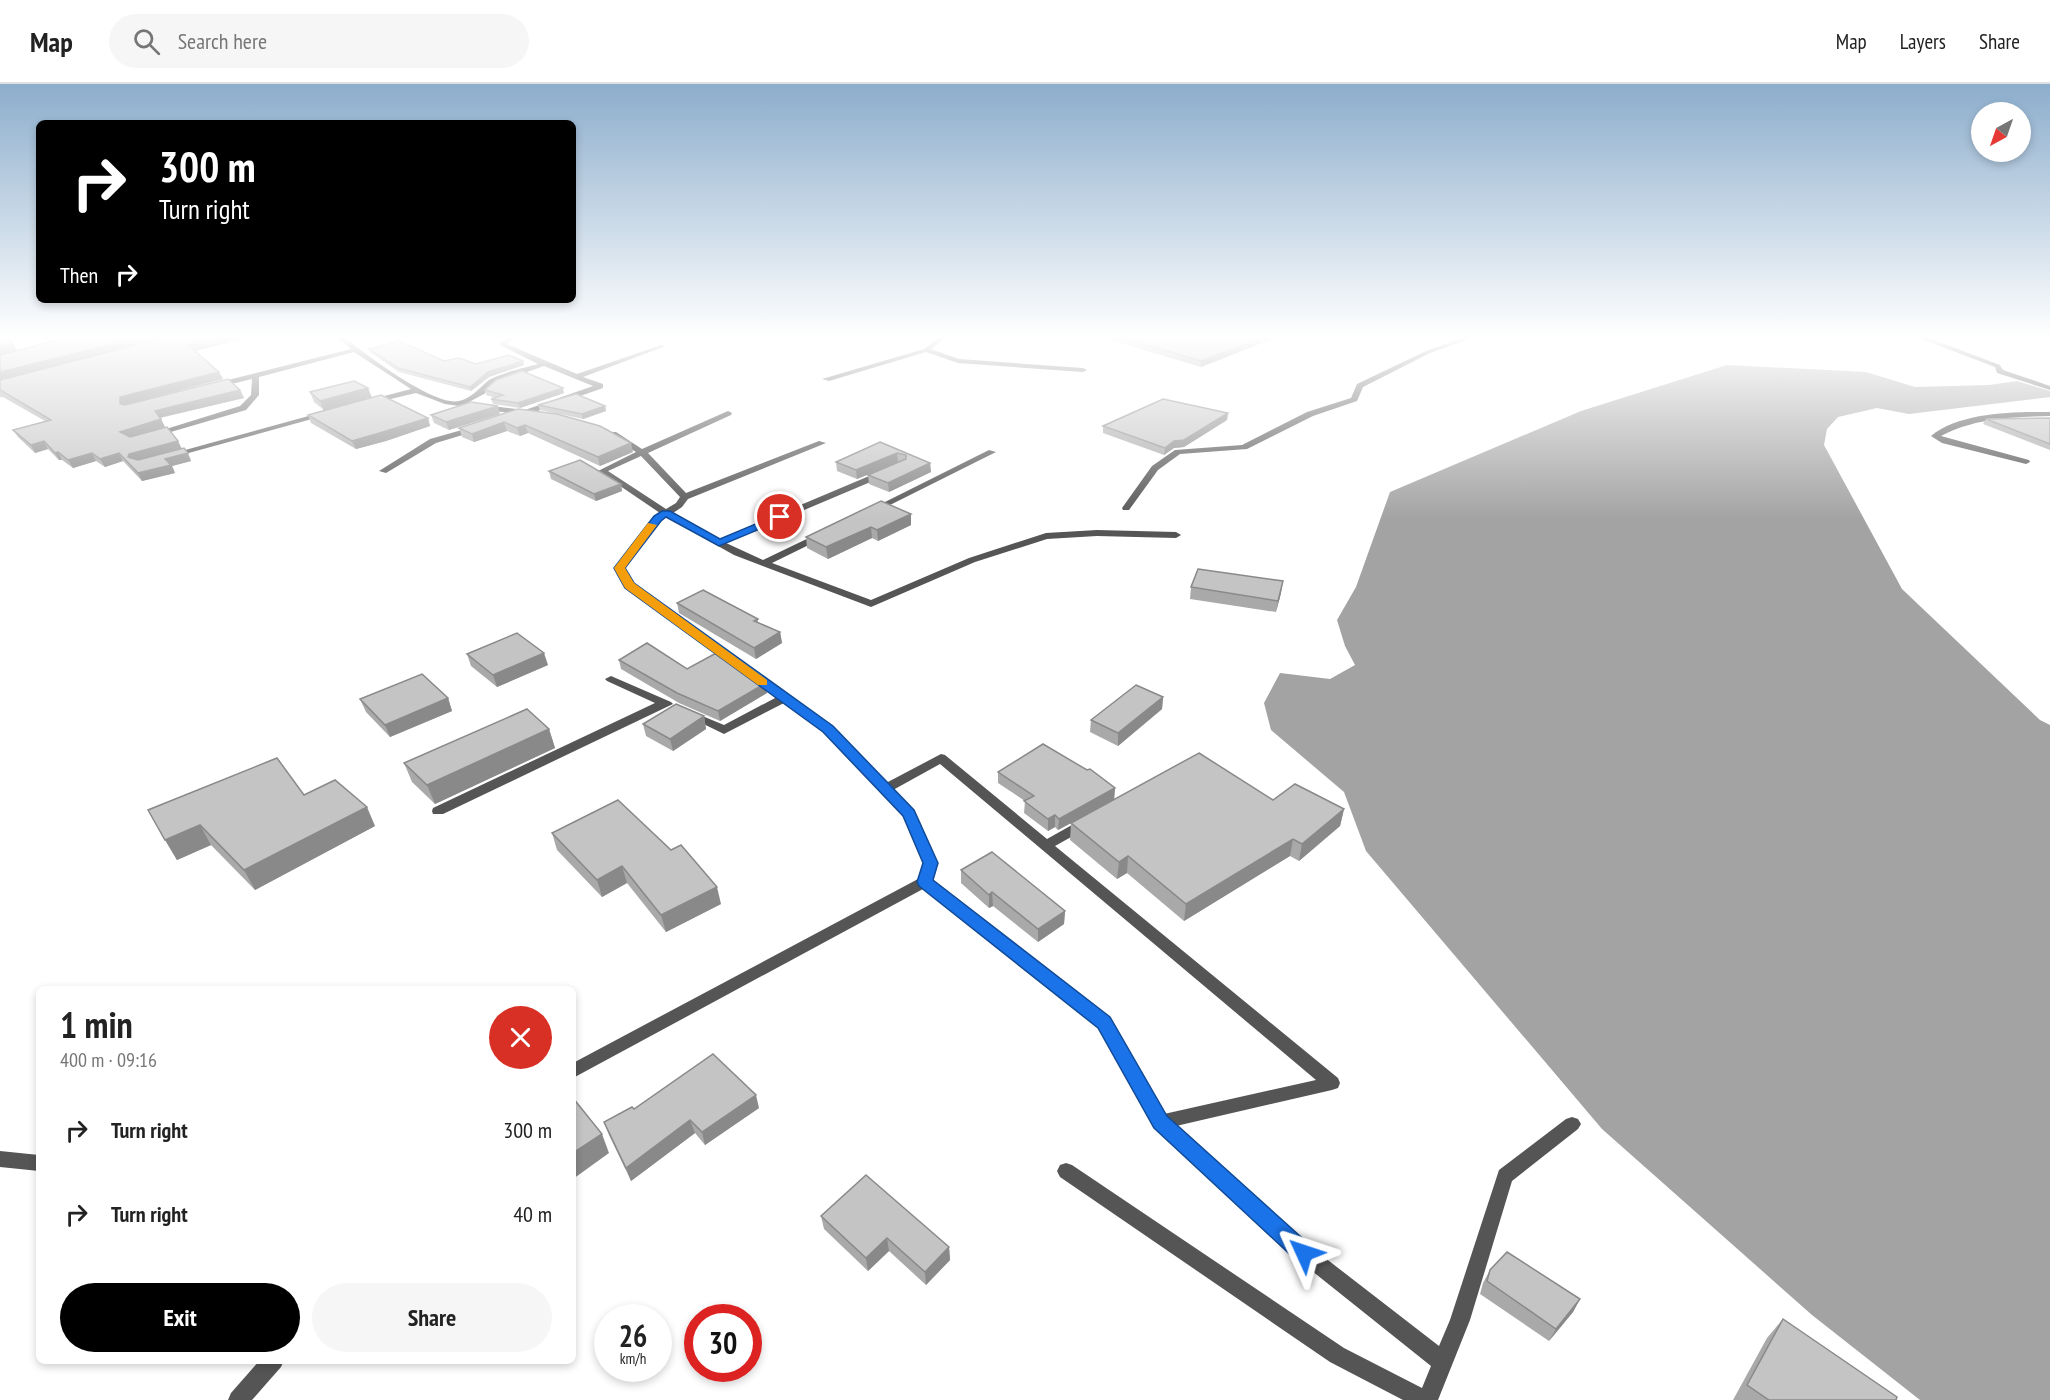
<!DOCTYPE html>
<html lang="en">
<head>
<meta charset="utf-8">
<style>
  :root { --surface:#fff; --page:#f6f6f6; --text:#222; --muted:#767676; --line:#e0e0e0; --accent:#000 }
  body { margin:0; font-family:"PT Sans Narrow",sans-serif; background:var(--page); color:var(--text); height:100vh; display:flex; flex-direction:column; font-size:22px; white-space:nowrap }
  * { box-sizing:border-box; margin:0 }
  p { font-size:20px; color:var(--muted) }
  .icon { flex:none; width:33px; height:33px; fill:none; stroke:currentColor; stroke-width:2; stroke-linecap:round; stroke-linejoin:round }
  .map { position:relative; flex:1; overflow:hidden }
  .sheet { position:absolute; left:36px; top:902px; width:540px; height:378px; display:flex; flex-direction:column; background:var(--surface); border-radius:9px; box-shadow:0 3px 9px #0003 }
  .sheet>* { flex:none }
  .hud { position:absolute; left:36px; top:36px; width:540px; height:183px; border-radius:9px; box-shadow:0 3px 9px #0003; background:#000; color:#fff; overflow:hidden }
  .needle { width:39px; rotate:220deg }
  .tools { position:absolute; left:1971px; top:18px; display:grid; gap:12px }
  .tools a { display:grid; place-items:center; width:60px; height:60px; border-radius:50%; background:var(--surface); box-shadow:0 3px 9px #0003; font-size:30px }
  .speed { position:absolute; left:594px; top:1220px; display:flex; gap:12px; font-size:30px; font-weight:700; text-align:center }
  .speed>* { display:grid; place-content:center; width:78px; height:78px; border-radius:50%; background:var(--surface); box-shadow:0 3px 9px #0003; line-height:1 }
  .speed small { font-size:15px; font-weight:400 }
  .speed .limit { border:9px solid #d22; background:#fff; color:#111 }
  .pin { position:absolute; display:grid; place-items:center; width:51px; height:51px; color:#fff; margin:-26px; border:3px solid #fff; border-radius:50%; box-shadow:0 2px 6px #0007 }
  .me { position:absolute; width:66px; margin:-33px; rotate:312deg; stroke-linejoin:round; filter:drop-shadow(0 0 4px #0008) }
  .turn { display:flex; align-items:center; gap:21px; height:126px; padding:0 24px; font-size:27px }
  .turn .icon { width:78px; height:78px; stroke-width:2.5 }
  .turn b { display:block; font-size:42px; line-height:51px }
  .then { display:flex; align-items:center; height:57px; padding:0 24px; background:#0003; gap:12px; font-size:22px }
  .round { display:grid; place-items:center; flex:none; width:63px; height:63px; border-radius:32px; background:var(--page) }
  .head { display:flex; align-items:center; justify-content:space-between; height:102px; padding:0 24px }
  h1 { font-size:36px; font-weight:700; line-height:45px }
  .button { display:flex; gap:12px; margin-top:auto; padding:12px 24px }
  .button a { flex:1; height:69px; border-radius:36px; background:var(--accent); color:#fff; font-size:24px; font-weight:700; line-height:69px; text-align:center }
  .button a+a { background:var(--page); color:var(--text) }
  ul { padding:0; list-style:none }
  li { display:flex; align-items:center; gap:18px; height:84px; padding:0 24px }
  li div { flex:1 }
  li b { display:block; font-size:22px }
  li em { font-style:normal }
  header { display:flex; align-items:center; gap:36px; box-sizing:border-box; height:84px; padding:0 30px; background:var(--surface); border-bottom:2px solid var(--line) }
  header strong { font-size:28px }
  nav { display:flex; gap:33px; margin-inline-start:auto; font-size:21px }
  .search { width:420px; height:54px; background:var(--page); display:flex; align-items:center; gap:15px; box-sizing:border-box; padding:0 21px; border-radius:33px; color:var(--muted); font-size:22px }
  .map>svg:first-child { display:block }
</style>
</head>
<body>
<header>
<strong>Map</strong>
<div class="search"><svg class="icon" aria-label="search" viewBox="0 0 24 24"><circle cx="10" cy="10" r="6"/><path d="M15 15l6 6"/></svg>Search here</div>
<nav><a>Map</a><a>Layers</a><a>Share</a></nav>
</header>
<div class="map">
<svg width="2050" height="1316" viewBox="0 0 2050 1316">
  <rect width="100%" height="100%" fill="#fff"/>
  <path fill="#a3a3a3" d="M1727,281L1866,288L1915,303L1989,301L2017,297L2050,307V313L1909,330L1877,324L1838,333L1827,345L1824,361L1902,505L2040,636L2050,641V1316H1920L1812,1231L1602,1045L1366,767L1344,708L1271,646L1264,619L1280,589L1330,595L1355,581L1345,562L1337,536L1356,503L1390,408L1581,327Z"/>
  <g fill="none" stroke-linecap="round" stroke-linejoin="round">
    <g fill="#555" fill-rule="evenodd">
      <path d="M335,251H342C361,267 434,323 459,317C471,315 480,303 489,296C501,289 524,284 538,280L500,261V259L511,251H519L507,260L577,290L661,261L666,262L583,293L603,300V304L532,329V331L521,332L517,330L445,320L416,309L369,320V316L411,305L354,268L259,293V311L246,326L157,352L150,350L240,322L251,311L252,295L215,304L211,302L212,300L351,265ZM544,282L593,302L525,326L467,319L484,310L496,299Z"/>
      <path d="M942,251H950L931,265L959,275L1083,284L1087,286L1083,288L958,279L926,268L829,297L822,295L924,265Z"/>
      <path d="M1470,251H1480L1430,269L1363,303L1357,317L1313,332L1247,365L1180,370L1158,386L1129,426H1123L1122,424L1152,382L1175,366L1242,361L1307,328L1351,314L1357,300L1426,267Z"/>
      <path d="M1911,251H1921L2000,281L2003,286L2050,302V306L1997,289L1995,283Z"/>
      <path d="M728,327L732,329L731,331L648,369L686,409L819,357L826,359L688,415L682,423L673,429L720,455L881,387H887V391L726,459L763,476L817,450H823V454L772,479L871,516L969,474L1046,449L1097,446L1176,448L1181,451L1176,454L1097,452L1047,455L975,478L871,523L734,471L666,433L660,437L624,484L633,499L736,576L735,578H727L624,501L614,484L654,433L660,429L598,387L636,368L610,352V348H616L642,365ZM641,372L680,413L676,419L666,425L608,387Z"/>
      <path d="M323,328L330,330L174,373L167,371Z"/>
      <path d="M2050,328V332C2012,333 1975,334 1941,352L2029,376L2030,378L2026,380L1942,359L1931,352C1960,328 2014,328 2050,328Z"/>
      <path d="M476,342H479V346L436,359L386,389L379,387L430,355Z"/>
      <path d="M989,366L996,368L876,428L873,429L869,426Z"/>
      <path d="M753,588L832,642L886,699L941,670L945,671L1047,755L1079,737H1089L1091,740L1089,743L1055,762L1338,994L1340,999L1338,1004L1332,1006L1176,1042L1311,1163L1439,1262L1450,1236L1499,1086L1566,1035L1572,1033L1578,1035L1581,1040L1578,1045L1512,1097L1470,1236L1438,1316H1403L1330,1278L1060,1093L1057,1087L1060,1081L1066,1079L1072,1081L1344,1264L1422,1304L1431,1282L1297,1175L1154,1043L1098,943L923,805L573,994V979L918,795L924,779L903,732L824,648L784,619L724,650L685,631L691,628L695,629L724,641L777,613L749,593L747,591L749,589ZM940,680L1316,996L1164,1030L1110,935L931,797L938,779L915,730L893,706Z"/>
      <path d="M611,592L671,618L673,620L443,730H433L432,727L433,724L655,619L607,597L605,595Z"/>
      <path d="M0,1067L39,1071V1087L0,1083Z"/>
      <path d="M260,1276H284L281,1283L252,1316H228L231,1309Z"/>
    </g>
  </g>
  <g fill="#a9a9a9">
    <path d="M76,251H251V253L195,267L219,288L223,295L124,321L240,306L244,314L160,334L165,343L151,347L182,365L191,377L172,382L175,389L142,397L123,377L105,383L96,377L73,384L62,376H59L48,365L35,369L18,353L13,346L45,337L3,313H0V271Z"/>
    <path d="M1107,251H1282L1201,283L1107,255Z"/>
    <path d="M369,265L444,277L476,280L524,281L489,293L471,307L399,288L371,269Z"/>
    <path d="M368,304L372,314L428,334L430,342L386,357L356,365L311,339L308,331L324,326L314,318L310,308Z"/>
    <path d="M485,306L564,309L520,324L493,320L491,315L496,314L486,311Z"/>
    <path d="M538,321L605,322L606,327L583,335L560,330L633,368L600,382L528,349L520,352L507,347L474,358L462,353L459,344L554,329L540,326Z"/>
    <path d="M1228,329L1227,336L1184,363L1174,364L1164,371L1103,349V342Z"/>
    <path d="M500,330L449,346L434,339L431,331Z"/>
    <path d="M2050,334V366L1983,340L1986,335Z"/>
    <path d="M880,358L930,379L931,388L889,408L869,400L868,391L899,378L857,395L837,387L836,378Z"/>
    <path d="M549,387L621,400L622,407L596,417L551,395Z"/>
    <path d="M881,417L911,441L878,457L872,454L828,475L807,464L806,453Z"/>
    <path d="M1191,503L1281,509L1276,528L1190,515Z"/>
    <path d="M677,519L758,535V538L780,548L782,559L756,575L679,529Z"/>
    <path d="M467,570L548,581L497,603L471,582Z"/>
    <path d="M619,576L687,585L767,609L720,637L679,619L621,585Z"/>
    <path d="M1163,613L1162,625L1118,662L1090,648L1091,636Z"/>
    <path d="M448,614L452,627L390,653L366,628L360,615Z"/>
    <path d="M704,632L706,645L673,667L646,652L643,640Z"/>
    <path d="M549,645L555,664L435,720L412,698L404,679Z"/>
    <path d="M998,688L1115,704L1114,716H1273L1344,725L1340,742L1299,777L1290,772L1184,837L1127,789L1117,795L1070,756L1071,739L1058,746L1055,743L1048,747L1024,729L1025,717L998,699Z"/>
    <path d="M304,711L375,742L255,806L211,761L177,776L148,726Z"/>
    <path d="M552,749L721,820L666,848L627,799L602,813L557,766Z"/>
    <path d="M961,786L1065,827L1064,840L1038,858L993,822L989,824L961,799Z"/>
    <path d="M759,1024L705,1061L695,1049L631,1097L609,1051L604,1038L634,1025Z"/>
    <path d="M821,1132L949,1163L950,1176L926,1201L889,1167L868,1187L824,1145Z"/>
    <path d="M1490,1186L1580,1215L1573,1228L1549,1257L1480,1210L1483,1199Z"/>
    <path d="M1783,1235L1896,1316H1733L1767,1254Z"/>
  </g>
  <g fill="#898989">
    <path d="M150,251H181L0,296V288Z"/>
    <path d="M227,251H251V253L191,268L188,261Z"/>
    <path d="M1270,251H1282L1201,283V277Z"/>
    <path d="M13,259L17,266L0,271V263Z"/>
    <path d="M523,277L524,281L489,293L471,307L470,303L488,288Z"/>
    <path d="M219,288L223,295L123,321L120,320V313Z"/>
    <path d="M368,304L372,314L324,327L320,317Z"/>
    <path d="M563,304L564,309L520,324L518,319Z"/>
    <path d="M240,306L244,314L158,334L155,327Z"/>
    <path d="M498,322L500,330L449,346L446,338Z"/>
    <path d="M605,322L606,327L583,335L582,330Z"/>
    <path d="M1228,329L1227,336L1184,363L1174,364L1164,371L1165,364L1174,357Z"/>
    <path d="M428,334L430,342L386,357L356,365L352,357Z"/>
    <path d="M161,335L165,343L124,356L120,348Z"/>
    <path d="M504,338L507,347L474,358L472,350Z"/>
    <path d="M525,341L528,349L520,352L517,344Z"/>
    <path d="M44,357L48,365L35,369L31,361Z"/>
    <path d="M178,357L182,365L133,378L128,373L129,370Z"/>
    <path d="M631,359L633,368L600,382L598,373Z"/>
    <path d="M58,368L62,376H59L55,369Z"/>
    <path d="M92,369L96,377L73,384L68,376Z"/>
    <path d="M119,369L123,377L105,383L100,375Z"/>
    <path d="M188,369L191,377L172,382L175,389L142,397L138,389L165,375Z"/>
    <path d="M897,369L898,378L857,395L856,386Z"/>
    <path d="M930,379L931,388L889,408L888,399Z"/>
    <path d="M621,400L622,407L596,417L594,410Z"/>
    <path d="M911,430V441L878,457L877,446Z"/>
    <path d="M871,443L872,454L828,475L826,463Z"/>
    <path d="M1283,497L1281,509L1276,528L1278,517Z"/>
    <path d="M780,548L782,559L756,575L754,564Z"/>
    <path d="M544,569L548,581L497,603L493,591Z"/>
    <path d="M766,599L767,609L720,637L718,627Z"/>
    <path d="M1163,613L1162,625L1118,662V649Z"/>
    <path d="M448,614L452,627L390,653L385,641Z"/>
    <path d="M704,632L706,645L673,667L670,655Z"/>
    <path d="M549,645L555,664L435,720L427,701Z"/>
    <path d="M1115,704L1114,716L1058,746L1059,735Z"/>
    <path d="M367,723L375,742L255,806L244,786Z"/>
    <path d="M1344,725L1340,742L1299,777L1302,760Z"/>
    <path d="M1055,731V743L1048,747V735Z"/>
    <path d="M200,741L211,761L177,776L165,756Z"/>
    <path d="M1293,755L1290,772L1184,837L1186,820Z"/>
    <path d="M1128,772L1127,789L1117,795L1119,778Z"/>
    <path d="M622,782L627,799L602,813L597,796Z"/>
    <path d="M717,803L721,820L666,848L661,831Z"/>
    <path d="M992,808L993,822L989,824V811Z"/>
    <path d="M1065,827L1064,840L1038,858V845Z"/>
    <path d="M756,1011L759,1024L705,1061L702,1048Z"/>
    <path d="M690,1036L695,1049L631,1097L626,1084Z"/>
    <path d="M602,1050L609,1069L573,1095V1069Z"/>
    <path d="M887,1154L889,1167L868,1187L866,1174Z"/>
    <path d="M949,1163L950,1176L926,1201L925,1188Z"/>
    <path d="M1580,1215L1573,1228L1549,1257L1556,1245Z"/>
  </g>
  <g fill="#c4c4c4" stroke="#898989" stroke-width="1.5">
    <path d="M76,251H150L0,288V271Z"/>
    <path d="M175,251H227L188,261L219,288L120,313V320L125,321L228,295L240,306L155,327L161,335L120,348L130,353L167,343L178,357L129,370L128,373L138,376L184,364L188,369L165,375L171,381L138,389L119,369L100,375L92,369L68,376L58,368L55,369L44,357L31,361L13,346L51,336L0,306V296Z"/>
    <path d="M1113,251H1270L1201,277Z"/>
    <path d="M4,252L13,259L0,263V253Z"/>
    <path d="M399,257L444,277L459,274L476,280L509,271L523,277L488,288L470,303L398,284L369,265Z"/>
    <path d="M522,287L563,304L518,319L491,315L503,311L485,306L496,296Z"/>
    <path d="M354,297L368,304L320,317L310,308Z"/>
    <path d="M576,310L605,322L582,330L538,321Z"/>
    <path d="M381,311L428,334L383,348L352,357L308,331Z"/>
    <path d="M1163,315L1228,329L1184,356L1174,357L1165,364L1103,342Z"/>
    <path d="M471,318L498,322L446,338L431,331Z"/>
    <path d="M518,325L557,330L600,342L631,359L598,373L525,341L517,344L504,338L472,350L459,344Z"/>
    <path d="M2050,334V360L1986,335Z"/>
    <path d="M880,358L930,379L888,399L868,391L906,375V371L897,369L856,386L836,378Z"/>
    <path d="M580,376L621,400L594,410L549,387Z"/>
    <path d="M881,417L911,430L877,446L871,443L826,463L806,453Z"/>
    <path d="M1198,485L1283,497L1278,517L1191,503Z"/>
    <path d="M703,506L758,535L754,537L780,548L754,564L677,519Z"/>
    <path d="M517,549L544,569L493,591L467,570Z"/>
    <path d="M647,559L687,585L720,567L766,599L718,627L677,609L619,576Z"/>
    <path d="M422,590L448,614L385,641L360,615Z"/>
    <path d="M1136,601L1163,613L1118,649L1091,636Z"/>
    <path d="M676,620L704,632L670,655L643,640Z"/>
    <path d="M527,625L549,645L427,701L404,679Z"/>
    <path d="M1043,660L1087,686L1090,685L1115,704L1059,735L1055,731L1048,735L1024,717L1034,712L998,688Z"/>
    <path d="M1199,669L1273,716L1295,700L1344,725L1302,760L1293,755L1186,820L1128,772L1119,778L1071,739Z"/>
    <path d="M277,674L304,711L335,696L367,723L244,786L200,741L165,756L148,726Z"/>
    <path d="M618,716L671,766L681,761L717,803L661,831L622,782L597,796L552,749Z"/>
    <path d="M992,768L1065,827L1038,845L992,808L989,811L961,786Z"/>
    <path d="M713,970L756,1011L702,1048L690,1036L626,1084L604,1038L632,1023L634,1025Z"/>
    <path d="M573,1014L602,1050L573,1069Z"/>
    <path d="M866,1091L949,1163L925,1188L887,1154L866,1174L821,1132Z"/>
    <path d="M1507,1168L1580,1215L1556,1245L1487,1197L1490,1186Z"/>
    <path d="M1783,1235L1897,1313L1896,1316H1769L1747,1301Z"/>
  </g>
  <linearGradient id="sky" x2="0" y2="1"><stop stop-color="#8cadcc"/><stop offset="0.58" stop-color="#fff"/><stop offset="1" stop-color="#fff" stop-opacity="0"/></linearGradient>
  <rect width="2050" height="436" fill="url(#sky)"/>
  <path fill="#1a73e8" stroke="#114b97" stroke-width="1.5" d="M662,427H670L720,455L777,431H784V435L719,462L666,433L661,437L625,484L634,499L833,642L914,726L938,779L933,796L1110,933L1167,1032L1311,1162L1314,1169L1311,1176L1304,1179L1296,1176L1154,1044L1098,944L919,802L917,798L923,779L903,732L823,648L625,504L614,484L654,432Z"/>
  <path fill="#f59e0b" d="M648,439L657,441L625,484L634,499L767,596V601H758L625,504L614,484Z"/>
</svg>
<div class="tools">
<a><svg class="needle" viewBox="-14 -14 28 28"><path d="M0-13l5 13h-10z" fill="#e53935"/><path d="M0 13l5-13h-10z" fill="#767676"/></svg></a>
</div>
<div class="speed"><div>26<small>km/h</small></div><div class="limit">30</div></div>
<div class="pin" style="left:780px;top:433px;background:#d93025"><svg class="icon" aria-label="arrive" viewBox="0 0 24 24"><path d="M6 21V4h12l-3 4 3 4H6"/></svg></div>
<svg class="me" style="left:1304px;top:1169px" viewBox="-20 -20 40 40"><path d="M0-17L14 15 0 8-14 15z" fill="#1a73e8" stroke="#fff" stroke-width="4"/></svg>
<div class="hud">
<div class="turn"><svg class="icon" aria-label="right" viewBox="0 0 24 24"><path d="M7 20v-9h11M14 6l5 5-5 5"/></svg><div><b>300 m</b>Turn right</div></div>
<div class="then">Then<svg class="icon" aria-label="right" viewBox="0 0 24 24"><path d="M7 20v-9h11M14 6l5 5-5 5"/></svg></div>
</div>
<section class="sheet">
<div class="head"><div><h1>1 min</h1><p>400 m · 09:16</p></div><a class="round" style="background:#d93025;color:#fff"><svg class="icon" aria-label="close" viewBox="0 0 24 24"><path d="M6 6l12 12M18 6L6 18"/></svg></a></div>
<ul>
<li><svg class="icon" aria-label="right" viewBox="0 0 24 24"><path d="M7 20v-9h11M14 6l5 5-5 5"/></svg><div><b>Turn right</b></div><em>300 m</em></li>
<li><svg class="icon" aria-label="right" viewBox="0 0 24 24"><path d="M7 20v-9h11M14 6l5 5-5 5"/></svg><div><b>Turn right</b></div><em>40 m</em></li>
</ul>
<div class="button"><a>Exit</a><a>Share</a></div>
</section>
</div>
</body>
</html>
